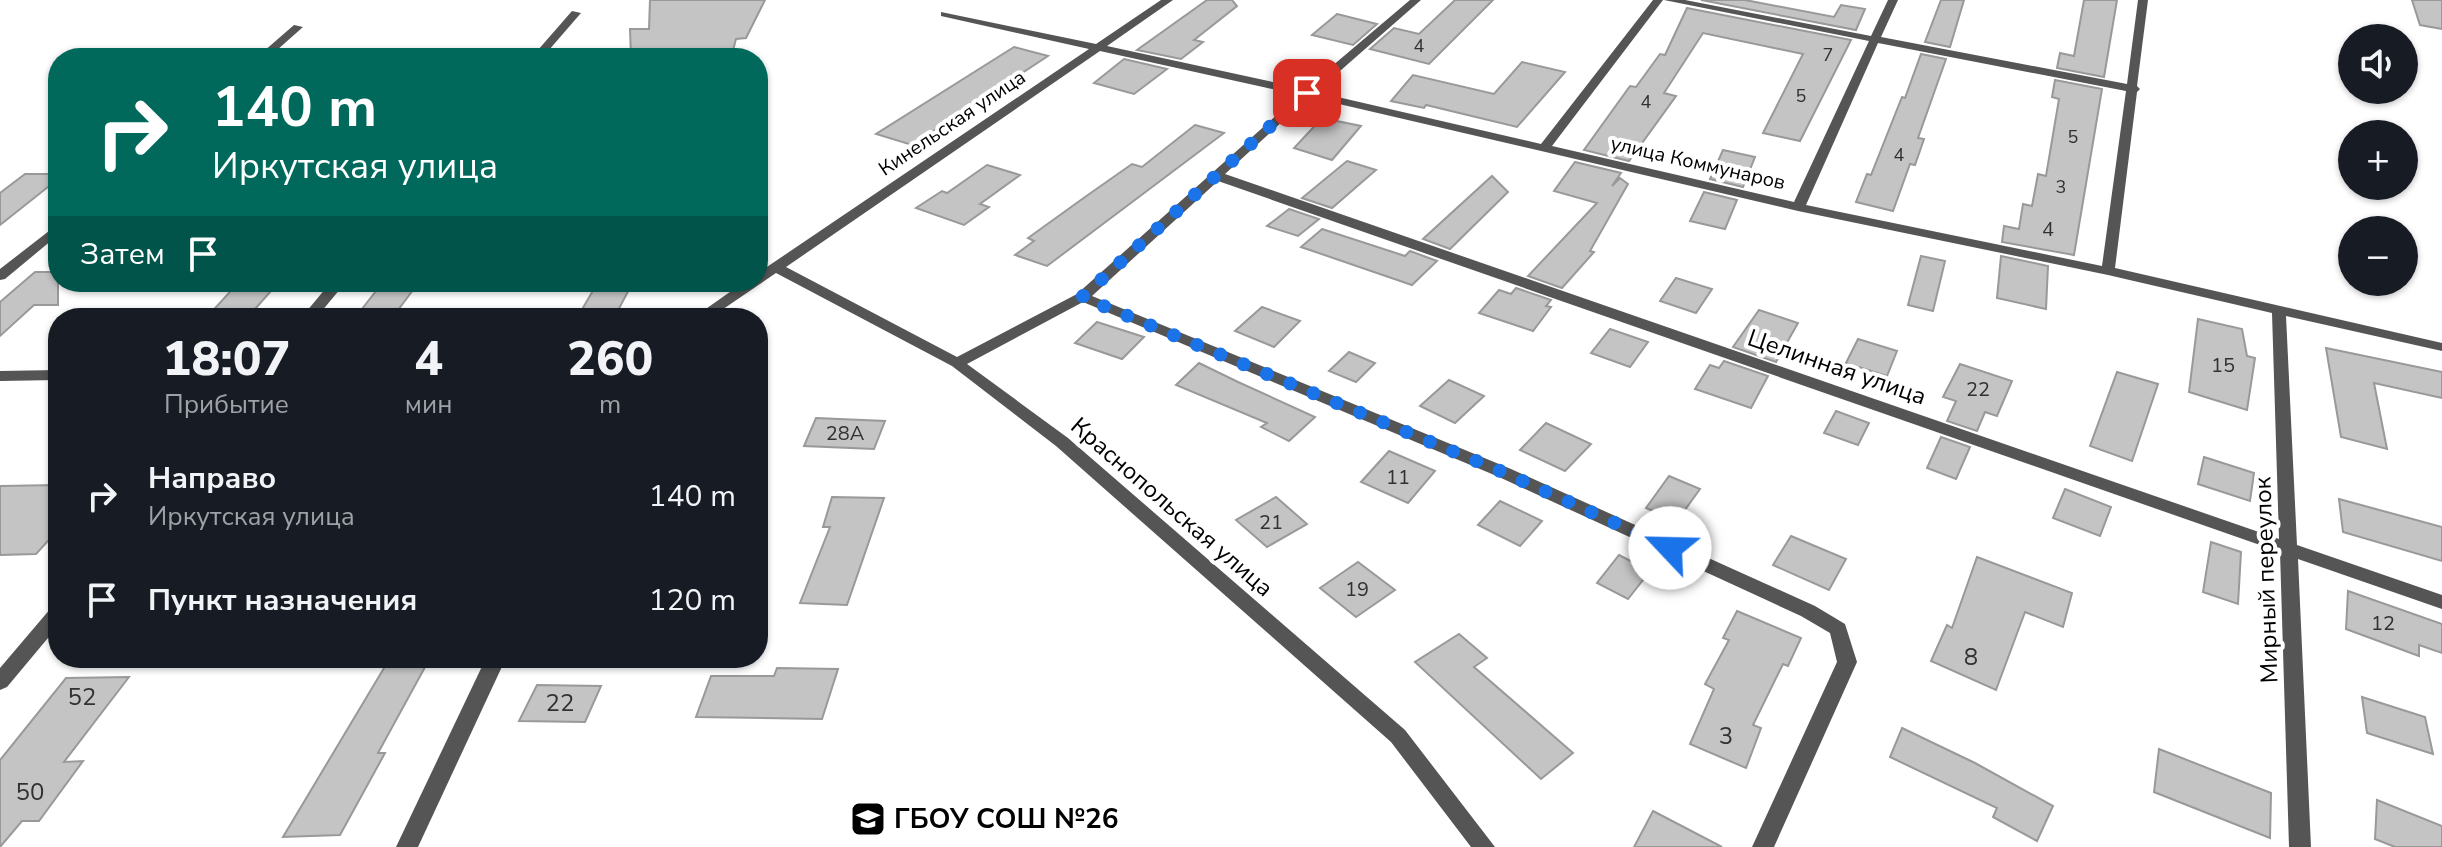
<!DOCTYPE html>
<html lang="ru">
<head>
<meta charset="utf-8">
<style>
  :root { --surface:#171b24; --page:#242831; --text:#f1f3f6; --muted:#9ea1a6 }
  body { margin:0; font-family:"Nunito Sans",sans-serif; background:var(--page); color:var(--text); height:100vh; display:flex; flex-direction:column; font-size:30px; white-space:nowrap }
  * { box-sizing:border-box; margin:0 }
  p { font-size:26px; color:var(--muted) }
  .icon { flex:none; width:44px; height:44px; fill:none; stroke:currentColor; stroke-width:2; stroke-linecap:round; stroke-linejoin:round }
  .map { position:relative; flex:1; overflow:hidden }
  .panel { position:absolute; left:48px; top:308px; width:720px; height:360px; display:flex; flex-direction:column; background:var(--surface); border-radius:32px; box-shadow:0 2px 6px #0004 }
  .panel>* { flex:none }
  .top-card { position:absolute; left:48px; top:48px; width:720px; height:244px; border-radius:32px; box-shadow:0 2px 6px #0004; background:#00695c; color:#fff; overflow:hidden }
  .buttons { position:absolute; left:2338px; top:24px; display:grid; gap:16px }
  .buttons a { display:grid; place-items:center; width:80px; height:80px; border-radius:50%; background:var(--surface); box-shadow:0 2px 6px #0004; font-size:40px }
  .pin { position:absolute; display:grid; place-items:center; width:68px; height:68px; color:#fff; margin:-34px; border-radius:16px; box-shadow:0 4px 12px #0006 }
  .me { position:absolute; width:88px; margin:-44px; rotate:294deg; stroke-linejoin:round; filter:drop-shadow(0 0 6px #0008) }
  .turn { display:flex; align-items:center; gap:28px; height:168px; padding:0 32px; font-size:36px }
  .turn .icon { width:104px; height:104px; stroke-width:2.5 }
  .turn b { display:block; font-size:56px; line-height:68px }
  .then { display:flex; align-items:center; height:76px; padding:0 32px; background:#0003; gap:16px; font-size:30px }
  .eta { display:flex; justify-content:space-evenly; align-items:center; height:136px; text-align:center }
  .eta b { font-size:48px; font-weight:800; line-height:56px }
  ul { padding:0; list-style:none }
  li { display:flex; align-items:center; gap:24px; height:104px; padding:0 32px }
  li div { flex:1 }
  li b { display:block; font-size:30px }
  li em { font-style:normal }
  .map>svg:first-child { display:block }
</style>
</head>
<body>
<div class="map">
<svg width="2442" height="847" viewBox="0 0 2442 847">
  <rect width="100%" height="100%" fill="#fff"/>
  <g fill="#c4c4c4" stroke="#999" stroke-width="2">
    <path d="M650,0H765L746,38L736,39L731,58H631L630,29H649Z"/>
    <path d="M1207,0H1232L1237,6L1194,40L1203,42L1181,59L1137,50Z"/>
    <path d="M1455,0H1493L1429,64L1370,49L1394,28L1419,34Z"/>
    <path d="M1701,0H1745L1834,17L1841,5L1865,9L1856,30Z"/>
    <path d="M1941,0H1964L1950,47L1925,42Z"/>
    <path d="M2084,0H2117L2104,77L2057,68L2060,53L2074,56Z"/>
    <path d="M2412,0H2442V29L2420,25Z"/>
    <path d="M1687,8L1851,40L1800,141L1763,133L1803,54L1703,33L1664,93L1676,96L1629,161L1584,150L1630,86L1636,87L1660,54L1665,55Z"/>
    <path d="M1337,14L1377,24L1353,45L1312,35Z"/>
    <path d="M1014,47L1048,56L912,145L876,134Z"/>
    <path d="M1921,54L1946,59L1918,138L1924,139L1915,165L1910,164L1893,211L1856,202L1867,174L1871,175L1902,97L1905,98Z"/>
    <path d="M1124,59L1167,69L1134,94L1094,83Z"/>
    <path d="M1522,62L1565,72L1517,127L1426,105L1424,108L1391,101L1413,75L1494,94Z"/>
    <path d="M2055,80L2102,89L2074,255L2002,242L2004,226L2019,229L2023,204L2032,206L2038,174L2046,176L2059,99L2052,97Z"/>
    <path d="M1322,118L1361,126L1332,160L1294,148Z"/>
    <path d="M1195,125L1224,133L1047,266L1015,255L1034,241L1028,238L1085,197L1132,164L1142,167Z"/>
    <path d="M1723,150L1755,157L1743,187L1710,179Z"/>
    <path d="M1347,161L1376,170L1332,208L1302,198Z"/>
    <path d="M1575,162L1621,173L1612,186L1620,178L1628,184L1590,251L1594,252L1562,288L1528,276L1597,203L1554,191Z"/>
    <path d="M987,165L1020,175L980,204L989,207L964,225L916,208L942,191L947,193Z"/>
    <path d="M25,174H58V179L0,225V193Z"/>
    <path d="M1492,176L1508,192L1450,249L1423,239Z"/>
    <path d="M1704,192L1737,200L1725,229L1690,221Z"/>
    <path d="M1289,209L1319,219L1298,236L1267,226Z"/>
    <path d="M1322,229L1405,256L1410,251L1437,261L1412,285L1301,247Z"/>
    <path d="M1921,256L1945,261L1933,311L1908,305Z"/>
    <path d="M2001,256L2048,266L2046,309L1997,298Z"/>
    <path d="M35,272H58V305H34L0,336V302Z"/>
    <path d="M1676,278L1712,289L1696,313L1660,301Z"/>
    <path d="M239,282H279L247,318H206Z"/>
    <path d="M383,282H419L392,318H355Z"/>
    <path d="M598,282H633L614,318H577Z"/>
    <path d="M1516,288L1551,300L1546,306L1551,307L1533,331L1479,313L1499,290L1511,294Z"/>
    <path d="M1262,307L1300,321L1274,347L1235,331Z"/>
    <path d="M1759,310L1798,323L1776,362L1733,347Z"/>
    <path d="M2198,319L2242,329L2247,356L2255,358L2247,410L2189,392Z"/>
    <path d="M1097,322L1144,337L1122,359L1075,343Z"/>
    <path d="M1610,329L1648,342L1630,367L1591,353Z"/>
    <path d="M1858,339L1897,351L1887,376L1846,363Z"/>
    <path d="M2326,348L2442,372V398L2374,383L2387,449L2341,437Z"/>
    <path d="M1349,352L1375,363L1356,382L1329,371Z"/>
    <path d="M1724,361L1768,376L1751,408L1695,389L1710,365L1719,368Z"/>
    <path d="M1199,363L1238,382L1315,417L1289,441L1261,427L1267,423L1176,385Z"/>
    <path d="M1960,364L2012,381L1997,416L1985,412L1977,431L1947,421L1956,401L1943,397Z"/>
    <path d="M2117,372L2158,384L2132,461L2090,446Z"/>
    <path d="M1449,380L1484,396L1455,423L1420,406Z"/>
    <path d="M1836,411L1869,423L1858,445L1824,433Z"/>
    <path d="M816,418L885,421L874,449L804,446Z"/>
    <path d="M1546,423L1591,444L1565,471L1520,450Z"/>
    <path d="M1941,437L1970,447L1956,479L1927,468Z"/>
    <path d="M1389,451L1435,471L1408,503L1361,482Z"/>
    <path d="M2204,457L2254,473L2250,501L2198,484Z"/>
    <path d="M1669,476L1700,489L1677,521L1646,508Z"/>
    <path d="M58,485V530L36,554L0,555V486Z"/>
    <path d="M2065,489L2111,507L2100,536L2053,518Z"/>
    <path d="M832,497L884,498L847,605L800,603L830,527H823Z"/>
    <path d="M1276,497L1307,524L1267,547L1236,520Z"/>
    <path d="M2339,499L2442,527V561L2343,532Z"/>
    <path d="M1500,501L1542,521L1520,546L1478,525Z"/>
    <path d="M1791,536L1846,559L1829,590L1773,565Z"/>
    <path d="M2211,542L2241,552L2238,604L2203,592Z"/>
    <path d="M1619,555L1650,571L1628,599L1597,583Z"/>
    <path d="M1977,557L2072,593L2063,627L2025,612L1996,690L1931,661L1947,625L1952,628Z"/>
    <path d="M1358,562L1395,590L1356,617L1320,588Z"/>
    <path d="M2348,591L2442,624V653L2419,645V656L2346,629Z"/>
    <path d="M1737,611L1801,638L1788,666L1783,664L1753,725L1761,728L1746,768L1690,744L1714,689L1705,684L1729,640L1723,638Z"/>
    <path d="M1459,634L1487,658L1474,667L1573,753L1541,779L1415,662Z"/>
    <path d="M390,658H430L378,753H385L340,835L283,837Z"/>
    <path d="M777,668L838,669L822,719L696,717L711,676H774Z"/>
    <path d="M129,677L64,762L83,761L39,821H22L0,847V760L66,678Z"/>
    <path d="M537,685L601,686L585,722L519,721Z"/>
    <path d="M2362,697L2425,717L2433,754L2367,733Z"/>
    <path d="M1902,728L1975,763L2053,806L2037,841L1993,817L1997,808L1890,757Z"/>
    <path d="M2159,749L2271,793L2270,838L2154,792Z"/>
    <path d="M2377,800L2442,826V847H2395L2375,839Z"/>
    <path d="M1653,811L1722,847H1634Z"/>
  </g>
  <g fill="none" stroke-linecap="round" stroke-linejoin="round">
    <g fill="#555" fill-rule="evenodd">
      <path d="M1161,0H1173L1107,46L1305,89L1410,0H1421L1316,92L1541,144L1653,0H1663L1552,146L1794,202L1869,41L1664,0H1685L1871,36L1888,0H1898L1881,37L2127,84L2138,0H2148L2137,86L2140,89L2137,92L2115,268L2442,343V351L2286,316L2297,545L2442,595V609L2298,559L2311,847H2289L2280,552L1218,181L1092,296L1511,469L1815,606L1845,624L1857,662L1774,847H1752L1837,662L1830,633L1801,616L1499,477L1083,302L967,364L1068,438L1405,730L1495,847H1471L1391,742L1056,446L952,366L776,273L710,318H693L744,282H758V273L1089,49L941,16V12L1096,44ZM1878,43L2126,91L2102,266L1806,205ZM1100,51L1299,95L1077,294L957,357L786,267ZM1309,97L1798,211L2108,275L2272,313L2279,539L1225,174Z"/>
      <path d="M572,11L581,13L542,58H531Z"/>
      <path d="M294,25L303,27L268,58H256Z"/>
      <path d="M58,224V235L5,279L0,280V269Z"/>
      <path d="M331,282H346L316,318H301Z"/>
      <path d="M58,370V380L0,381V371Z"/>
      <path d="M58,606V626L7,687L0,690V668L51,608Z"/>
      <path d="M486,658H506L418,847H396Z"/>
    </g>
  </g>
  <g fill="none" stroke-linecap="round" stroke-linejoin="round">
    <path stroke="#1a73e8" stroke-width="14" stroke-dasharray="0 25.2" d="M1307,93L1082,297L1505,473L1670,548"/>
  </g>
  <defs>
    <symbol id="school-square" viewBox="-11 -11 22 22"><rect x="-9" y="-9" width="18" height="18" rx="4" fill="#000" stroke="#fff"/><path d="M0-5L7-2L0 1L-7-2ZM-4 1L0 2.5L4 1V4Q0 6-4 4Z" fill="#fff"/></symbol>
  </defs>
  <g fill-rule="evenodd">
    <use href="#school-square" x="848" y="799" width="40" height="40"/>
  </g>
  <g text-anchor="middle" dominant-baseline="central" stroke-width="8" stroke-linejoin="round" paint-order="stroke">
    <g font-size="18" fill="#313131">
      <text x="1419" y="46">4</text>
      <text x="1828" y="55">7</text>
      <text x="1801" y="96">5</text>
      <text x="1646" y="102">4</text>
      <text x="2073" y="137">5</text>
      <text x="1899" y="155">4</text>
      <text x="2061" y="187">3</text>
    </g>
    <g font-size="20" fill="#000" stroke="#fff">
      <text transform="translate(952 123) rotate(-34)">Кинельская улица</text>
      <text transform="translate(1698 163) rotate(13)">улица Коммунаров</text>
    </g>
    <g font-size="20" fill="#313131">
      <text x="2048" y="229">4</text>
      <text x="2223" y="365">15</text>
      <text x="1978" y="389">22</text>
      <text x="845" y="433">28А</text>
      <text x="1398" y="477">11</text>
      <text x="1271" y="522">21</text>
      <text x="1357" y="589">19</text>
      <text x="2383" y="623">12</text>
    </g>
    <g font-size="24" fill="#000" stroke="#fff">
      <text transform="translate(1837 367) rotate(19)">Целинная улица</text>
      <text transform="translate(1172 507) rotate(41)">Краснопольская улица</text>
      <text transform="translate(2266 580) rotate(-92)">Мирный переулок</text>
    </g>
    <g font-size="24" fill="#313131">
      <text x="1971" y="657">8</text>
      <text x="82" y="697">52</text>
      <text x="560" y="703">22</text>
      <text x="1726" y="736">3</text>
      <text x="30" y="792">50</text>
    </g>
    <g font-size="28" font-weight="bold" fill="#000" stroke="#fff" text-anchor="start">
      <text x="894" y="819">ГБОУ СОШ №26</text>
    </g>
  </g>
</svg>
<div class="buttons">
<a><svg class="icon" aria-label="sound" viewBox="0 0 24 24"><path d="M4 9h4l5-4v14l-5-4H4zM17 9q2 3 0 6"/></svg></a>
<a>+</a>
<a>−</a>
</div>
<div class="pin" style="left:1307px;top:93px;background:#d93025"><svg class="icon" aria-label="arrive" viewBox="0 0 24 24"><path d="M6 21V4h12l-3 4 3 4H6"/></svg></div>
<svg class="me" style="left:1670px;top:548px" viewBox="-20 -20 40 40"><circle r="19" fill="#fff"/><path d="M0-13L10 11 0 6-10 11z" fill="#1a73e8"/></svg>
<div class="top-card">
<div class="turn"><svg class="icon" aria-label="right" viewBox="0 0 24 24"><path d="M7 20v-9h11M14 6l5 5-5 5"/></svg><div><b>140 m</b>Иркутская улица</div></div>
<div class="then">Затем<svg class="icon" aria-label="arrive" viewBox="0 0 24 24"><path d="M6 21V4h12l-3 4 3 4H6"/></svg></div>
</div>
<section class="panel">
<div class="eta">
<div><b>18:07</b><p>Прибытие</p></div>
<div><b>4</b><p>мин</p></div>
<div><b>260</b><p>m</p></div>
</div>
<ul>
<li><svg class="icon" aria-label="right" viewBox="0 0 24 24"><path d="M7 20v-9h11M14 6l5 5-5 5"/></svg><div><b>Направо</b><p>Иркутская улица</p></div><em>140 m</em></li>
<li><svg class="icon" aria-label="arrive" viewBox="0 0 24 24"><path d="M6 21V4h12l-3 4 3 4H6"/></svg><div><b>Пункт назначения</b></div><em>120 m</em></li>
</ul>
</section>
</div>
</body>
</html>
